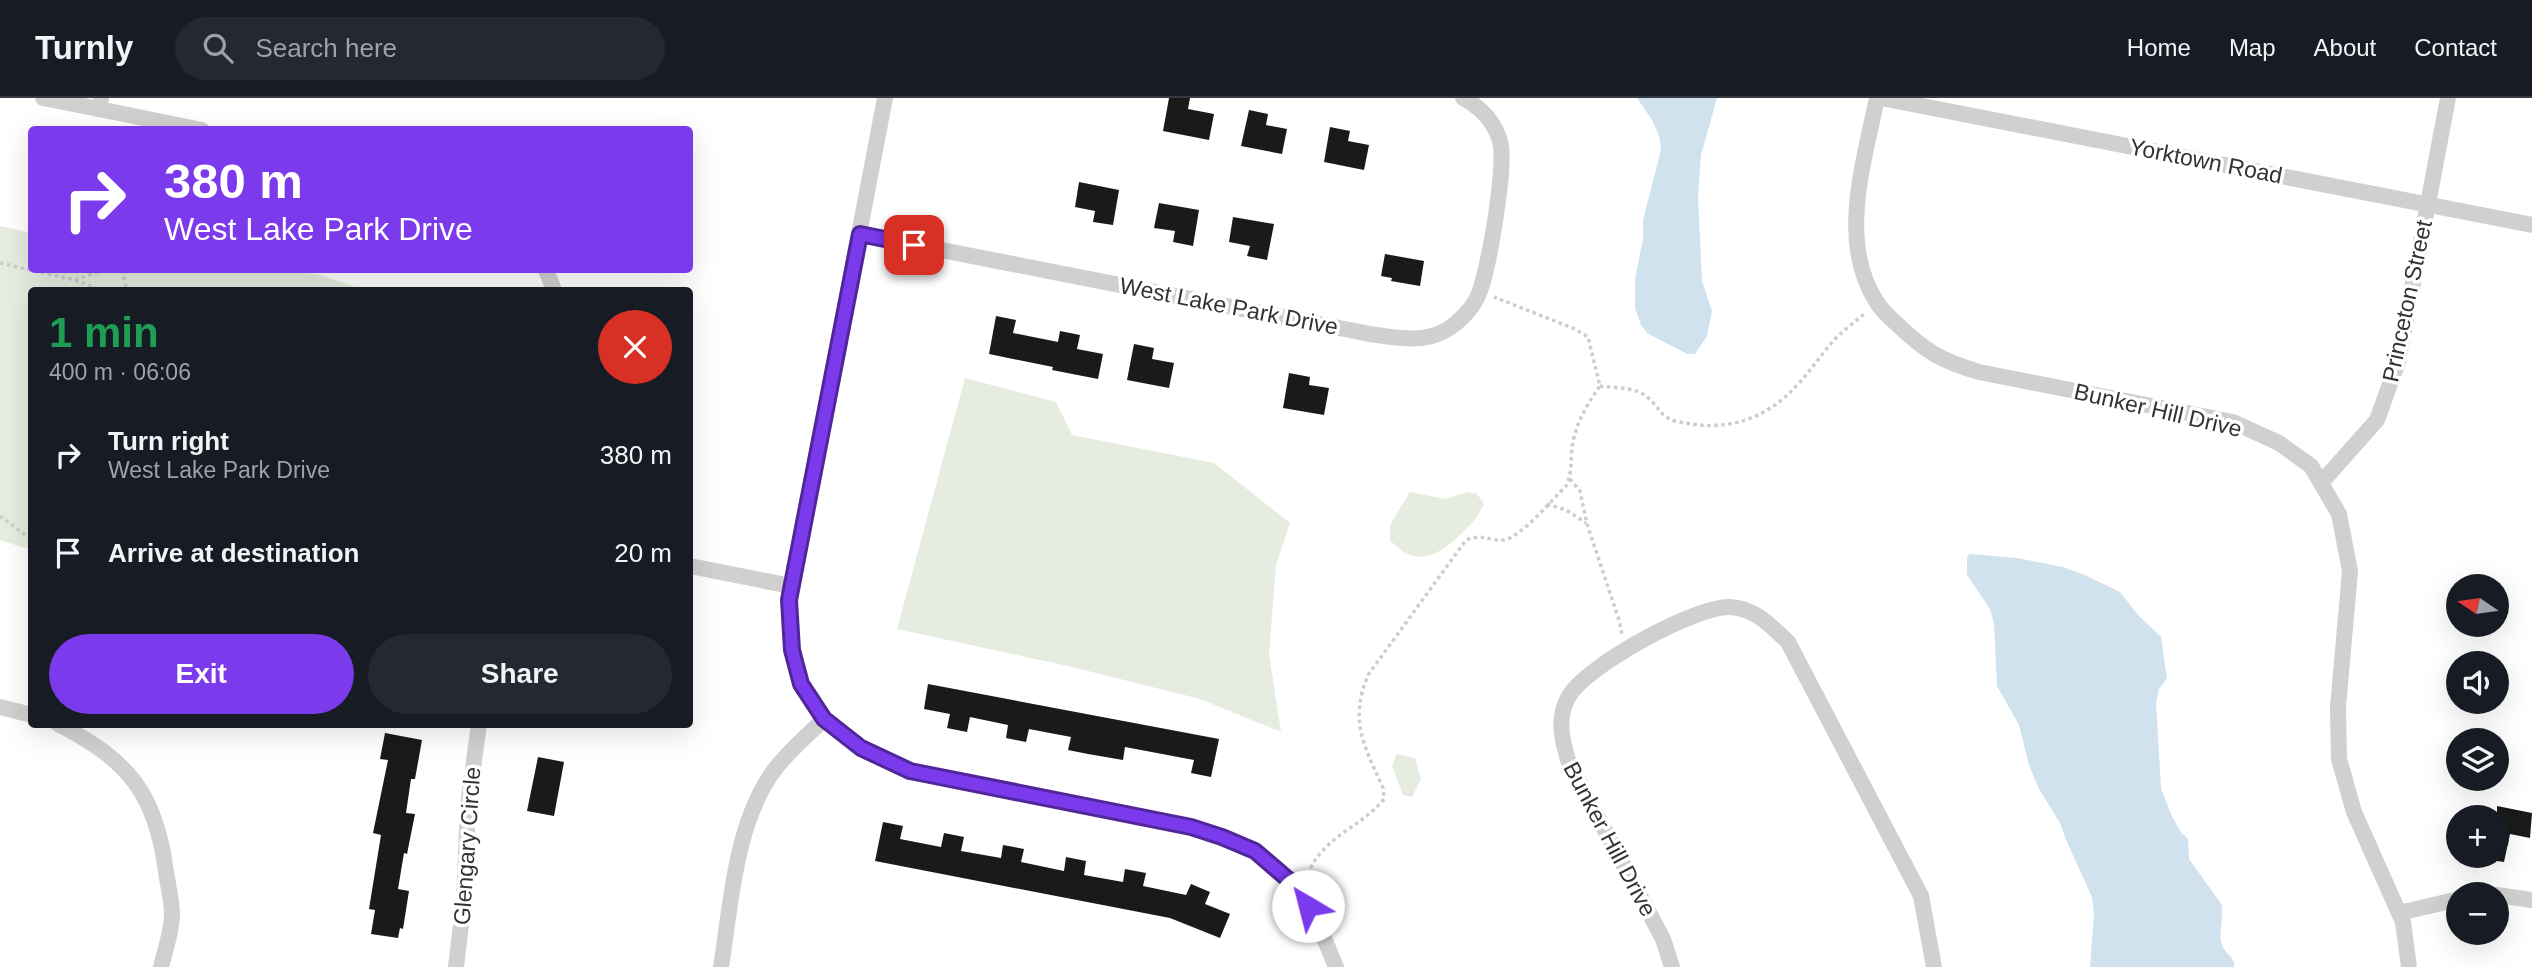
<!DOCTYPE html>
<html lang="en">
<head>
<meta charset="utf-8">
<style>
  :root { --surface:#171b24; --page:#242831; --text:#f1f3f6; --muted:#9ea1a6; --line:#363941; --accent:#7c3aed }
  body { margin:0; font-family:Helvetica,sans-serif; background:var(--page); color:var(--text); height:100vh; display:flex; flex-direction:column; font-size:26px; white-space:nowrap }
  * { box-sizing:border-box; margin:0 }
  p { font-size:23px; color:var(--muted) }
  .icon { flex:none; width:38px; height:38px; fill:none; stroke:currentColor; stroke-width:2; stroke-linecap:round; stroke-linejoin:round }
  .map { position:relative; flex:1; overflow:hidden }
  .side { position:absolute; left:28px; top:189px; width:665px; height:441px; display:flex; flex-direction:column; background:var(--surface); border-radius:7px; box-shadow:0 7px 28px #0002 }
  .side>* { flex:none }
  .top-card { position:absolute; left:28px; top:28px; width:665px; height:147px; border-radius:7px; box-shadow:0 7px 28px #0002; background:#7c3aed; color:#fff; overflow:hidden }
  .needle { width:46px; rotate:283deg }
  .controls { position:absolute; left:2446px; top:476px; display:grid; gap:14px }
  .controls a { display:grid; place-items:center; width:63px; height:63px; border-radius:50%; background:var(--surface); box-shadow:0 7px 28px #0002; font-size:35px }
  .pin { position:absolute; display:grid; place-items:center; width:60px; height:60px; color:#fff; margin:-30px; border-radius:14px; box-shadow:0 4px 10px #0006 }
  .me { position:absolute; width:77px; margin:-38px; rotate:323deg; stroke-linejoin:round; filter:drop-shadow(0 0 5px #0008) }
  .turn { display:flex; align-items:center; gap:24px; height:147px; padding:0 21px; font-size:32px }
  .turn .icon { width:91px; height:91px; stroke-width:2.5 }
  .turn b { display:block; font-size:49px; line-height:60px }
  .round { display:grid; place-items:center; flex:none; width:74px; height:74px; border-radius:37px; background:var(--page) }
  .head { display:flex; align-items:center; justify-content:space-between; height:119px; padding:0 21px }
  h1 { font-size:42px; font-weight:800; line-height:52px; color:#1e9e55 }
  .cta { display:flex; gap:14px; margin-top:auto; padding:14px 21px }
  .cta a { flex:1; height:80px; border-radius:42px; background:var(--accent); color:#fff; font-size:28px; font-weight:800; line-height:80px; text-align:center }
  .cta a+a { background:var(--page); color:var(--text) }
  ul { padding:0; list-style:none }
  li { display:flex; align-items:center; gap:21px; height:98px; padding:0 21px }
  li div { flex:1 }
  li b { display:block; font-size:26px }
  li em { font-style:normal }
  header { display:flex; align-items:center; gap:42px; box-sizing:border-box; height:98px; padding:0 35px; background:var(--surface); border-bottom:2px solid var(--line) }
  header strong { font-size:33px }
  nav { display:flex; gap:38px; margin-inline-start:auto; font-size:24px }
  .search { width:490px; height:63px; background:var(--page); display:flex; align-items:center; gap:18px; box-sizing:border-box; padding:0 24px; border-radius:38px; color:var(--muted); font-size:26px }
  .map>svg:first-child { display:block }
</style>
</head>
<body>
<header>
<strong>Turnly</strong>
<div class="search"><svg class="icon" aria-label="search" viewBox="0 0 24 24"><circle cx="10" cy="10" r="6"/><path d="M15 15l6 6"/></svg>Search here</div>
<nav><a>Home</a><a>Map</a><a>About</a><a>Contact</a></nav>
</header>
<div class="map">
<svg width="2532" height="869" viewBox="0 0 2532 869">
  <rect width="100%" height="100%" fill="#fff"/>
  <g fill="#e6ecdf">
    <path d="M0,128L31,135L32,172H250L317,176L364,192H32L31,452L0,442Z"/>
    <path d="M965,280L1056,304L1072,337L1214,365L1290,425L1276,467L1269,556L1281,634L1200,601L1072,569L897,531Z"/>
    <path d="M1410,394L1445,401L1468,394L1477,396L1484,406C1478,419 1471,427 1460,437C1437,459 1415,470 1390,442V427Z"/>
    <path d="M1397,656L1415,660L1421,681L1412,699L1403,697L1392,668Z"/>
  </g>
  <g fill="#cfe2ee">
    <path d="M1637,0H1717L1701,57L1698,98L1702,183L1712,213L1707,238L1695,256H1687L1647,235L1641,227L1635,210V181L1643,141V122L1661,52L1659,38L1652,22Z"/>
    <path d="M1970,456L2017,460L2063,469L2085,477L2120,494L2139,518L2161,539L2167,580L2159,591L2156,605L2161,690L2171,716L2180,733L2188,741L2189,761L2222,807C2224,820 2217,836 2223,849C2227,858 2235,858 2234,869H2090L2094,817L2092,799L2066,742L2060,725L2038,689L2029,667L2019,627L1997,588L1994,526L1990,511L1967,477V459Z"/>
  </g>
  <g fill="#1a1a1a">
    <path d="M1169,0H1190L1188,11L1214,16L1209,42L1163,33Z"/>
    <path d="M1249,12L1268,16L1266,27L1287,31L1282,56L1241,48Z"/>
    <path d="M1330,29L1350,33L1348,43L1369,47L1364,72L1324,64Z"/>
    <path d="M1079,84L1119,92L1113,127L1093,124L1095,113L1075,109Z"/>
    <path d="M1159,105L1199,112L1193,148L1173,144L1175,133L1154,130Z"/>
    <path d="M1233,119L1274,126L1267,162L1247,158L1250,148L1229,144Z"/>
    <path d="M1385,156L1424,163L1420,188L1391,183L1392,180L1381,178Z"/>
    <path d="M996,218L1016,222L1013,235L1058,244L1060,233L1080,237L1077,251L1103,256L1098,281L1052,272L1053,269L989,256Z"/>
    <path d="M1134,246L1154,250L1152,261L1174,265L1169,290L1127,282Z"/>
    <path d="M1289,275L1310,279L1309,287L1329,290L1324,317L1283,310Z"/>
    <path d="M928,586L1219,641L1211,679L1191,675L1194,662L1125,649L1123,662L1088,656L1068,652L1071,639L1029,631L1026,644L1006,640L1008,627L970,619L967,634L947,630L950,616L924,611Z"/>
    <path d="M385,635L422,642L415,681H411L406,715L415,716L407,756L404,755L398,791L409,793L403,831L400,830L398,840L371,836L375,812L369,811L381,737L373,735L388,662L380,661Z"/>
    <path d="M538,659L564,664L554,718L527,713Z"/>
    <path d="M2497,708L2532,715L2530,740L2510,736L2504,764L2497,763Z"/>
    <path d="M883,724L903,728L900,741L941,749L944,735L964,739L961,753L1001,760L1003,747L1024,751L1021,764L1064,773L1066,759L1086,763L1084,777L1123,784L1125,771L1146,775L1143,788L1186,797L1191,786L1210,794L1205,806L1230,816L1220,840L1170,820L875,763Z"/>
  </g>
  <g fill="none" stroke-linecap="round" stroke-linejoin="round">
    <g stroke="#cdcdcd" stroke-width="3.5" stroke-dasharray="3.5 3.5" stroke-linecap="butt">
      <path d="M0,165L75,182L101,192"/>
      <path d="M122,172L127,192"/>
      <path d="M75,182L103,172"/>
      <path d="M1600,288C1615,290 1636,289 1647,299C1658,307 1660,319 1675,323C1726,335 1766,323 1801,283C1814,268 1825,251 1839,237C1847,230 1856,223 1864,216"/>
      <path d="M1570,381L1580,393L1587,426L1619,522L1622,537"/>
      <path d="M1547,406L1566,412L1586,425"/>
      <path d="M0,418L32,442"/>
      <path d="M1307,776C1311,770 1314,762 1319,757C1337,734 1366,724 1384,701L1383,690C1364,647 1349,624 1368,577L1466,442C1483,435 1488,443 1504,442C1520,440 1554,400 1566,388C1573,375 1570,358 1573,344C1577,323 1588,305 1600,288L1588,239L1575,231L1494,199"/>
    </g>
    <g stroke="#d0d0d0" stroke-width="16">
      <path d="M43,0L99,11L101,0"/>
      <path d="M885,0L789,502L792,552L801,586L824,621L861,650L910,673L1191,729L1255,753L1297,789L1319,828L1336,869"/>
      <path d="M1877,0C1864,64 1838,143 1876,203C1881,212 1890,220 1898,227C1926,254 1942,263 1979,274L2233,324L2279,345L2311,368L2339,416L2350,473L2338,609L2339,661L2354,714L2403,824L2409,869"/>
      <path d="M1881,0L2532,127"/>
      <path d="M99,11L202,32"/>
      <path d="M860,136L1370,236C1396,240 1424,246 1448,231C1459,224 1471,212 1477,200C1488,178 1507,66 1500,43C1494,23 1480,9 1463,0"/>
      <path d="M546,172L554,192"/>
      <path d="M2321,385L2377,322L2398,264L2448,0"/>
      <path d="M690,468L791,488"/>
      <path d="M0,609L32,617"/>
      <path d="M58,626C128,662 156,695 166,774C168,787 172,803 172,816C172,833 165,852 161,869"/>
      <path d="M2497,797L2532,802"/>
      <path d="M2399,815L2459,801"/>
      <path d="M456,869L464,801L468,707L479,626"/>
      <path d="M721,869C731,806 735,724 775,671C789,653 808,637 824,621"/>
      <path d="M1672,869L1663,841L1569,665C1562,643 1556,620 1569,598C1586,568 1695,508 1730,509C1755,510 1771,528 1788,544L1921,798L1934,869"/>
    </g>
  </g>
  <g fill="none" stroke-linecap="round" stroke-linejoin="round">
    <defs>
      <path id="route" d="M914,147L860,136L789,502L792,552L801,586L824,621L861,650L910,673L1191,729L1222,739L1255,753L1297,789L1308,808"/>
    </defs>
    <use href="#route" stroke="#51269a" stroke-width="18"/>
    <use href="#route" stroke="#7c3aed" stroke-width="12"/>
  </g>
  <g text-anchor="middle" dominant-baseline="central" stroke-width="7" stroke-linejoin="round" paint-order="stroke">
    <g font-size="23" fill="#333" stroke="#fff">
      <text transform="translate(2206 63) rotate(11)">Yorktown Road</text>
      <text transform="translate(2407 203) rotate(-78)">Princeton Street</text>
      <text transform="translate(1229 208) rotate(11)">West Lake Park Drive</text>
      <text transform="translate(2158 312) rotate(13)">Bunker Hill Drive</text>
      <text transform="translate(1610 741) rotate(62)">Bunker Hill Drive</text>
      <text transform="translate(467 748) rotate(-86)">Glengary Circle</text>
    </g>
  </g>
</svg>
<div class="controls">
<a><svg class="needle" viewBox="-14 -14 28 28"><path d="M0-13l5 13h-10z" fill="#e53935"/><path d="M0 13l5-13h-10z" fill="#9ea1a6"/></svg></a>
<a><svg class="icon" aria-label="sound" viewBox="0 0 24 24"><path d="M4 9h4l5-4v14l-5-4H4zM17 9q2 3 0 6"/></svg></a>
<a><svg class="icon" aria-label="layers" viewBox="0 0 24 24"><path d="M12 4l9 5-9 5-9-5zM3 14l9 5 9-5"/></svg></a>
<a>+</a>
<a>−</a>
</div>
<div class="pin" style="left:914px;top:147px;background:#d93025"><svg class="icon" aria-label="arrive" viewBox="0 0 24 24"><path d="M6 21V4h12l-3 4 3 4H6"/></svg></div>
<svg class="me" style="left:1308px;top:808px" viewBox="-20 -20 40 40"><circle r="19" fill="#fff"/><path d="M0-13L10 11 0 6-10 11z" fill="#7c3aed"/></svg>
<div class="top-card">
<div class="turn"><svg class="icon" aria-label="right" viewBox="0 0 24 24"><path d="M7 20v-9h11M14 6l5 5-5 5"/></svg><div><b>380 m</b>West Lake Park Drive</div></div>
</div>
<section class="side">
<div class="head"><div><h1>1 min</h1><p>400 m · 06:06</p></div><a class="round" style="background:#d93025;color:#fff"><svg class="icon" aria-label="close" viewBox="0 0 24 24"><path d="M6 6l12 12M18 6L6 18"/></svg></a></div>
<ul>
<li><svg class="icon" aria-label="right" viewBox="0 0 24 24"><path d="M7 20v-9h11M14 6l5 5-5 5"/></svg><div><b>Turn right</b><p>West Lake Park Drive</p></div><em>380 m</em></li>
<li><svg class="icon" aria-label="arrive" viewBox="0 0 24 24"><path d="M6 21V4h12l-3 4 3 4H6"/></svg><div><b>Arrive at destination</b></div><em>20 m</em></li>
</ul>
<div class="cta"><a>Exit</a><a>Share</a></div>
</section>
</div>
</body>
</html>
